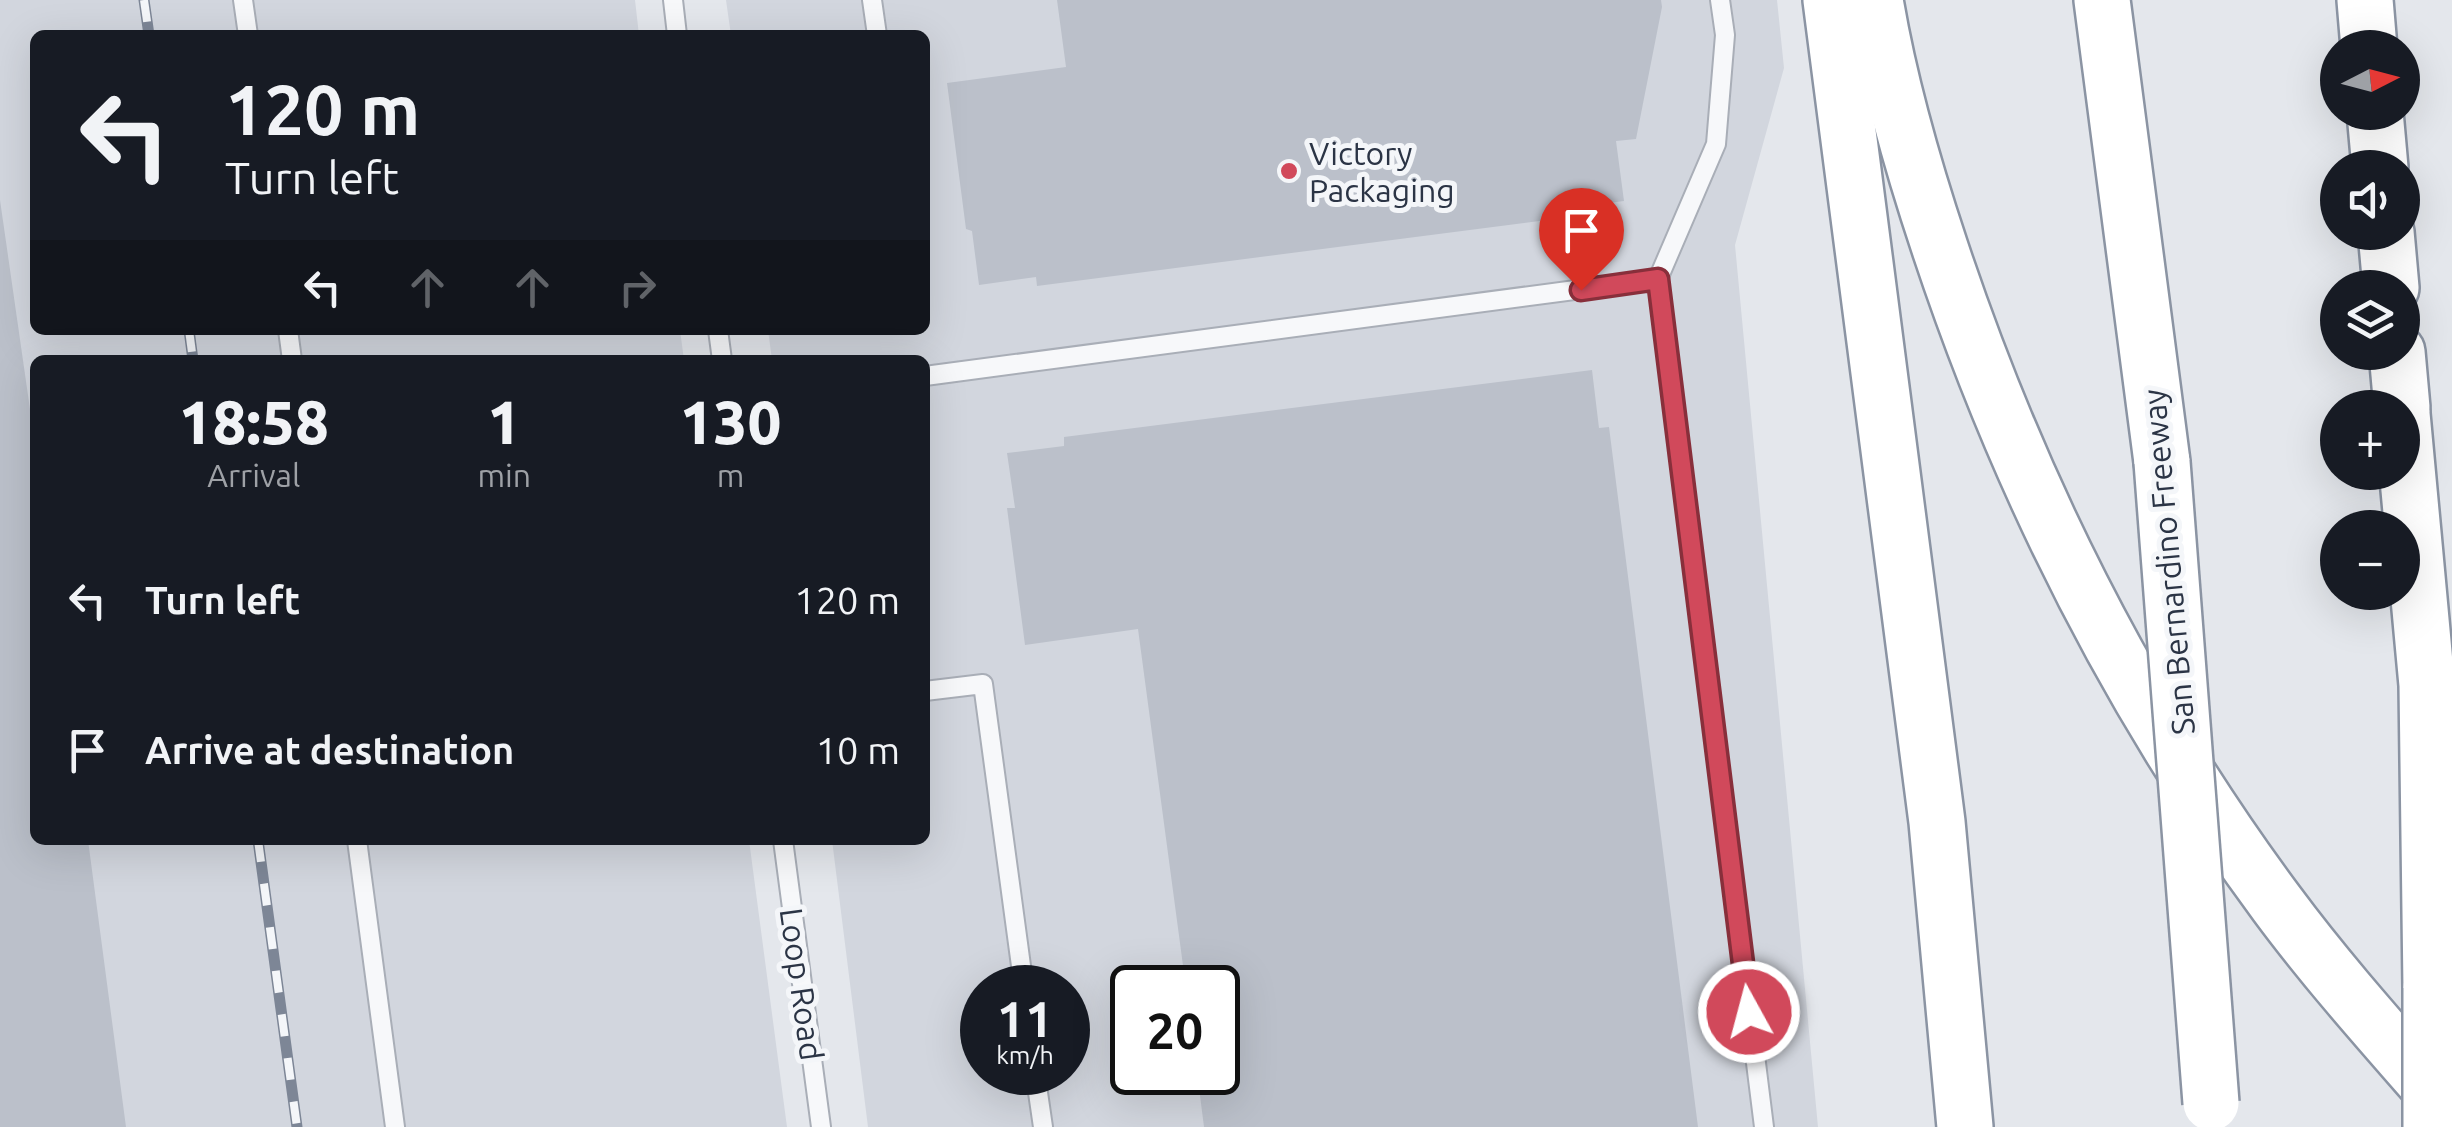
<!DOCTYPE html>
<html lang="en">
<head>
<meta charset="utf-8">
<style>
  :root { --surface:#171b24; --page:#20242c; --text:#f1f3f6; --muted:#9ea1a6 }
  body { margin:0; font-family:Ubuntu,sans-serif; background:var(--page); color:var(--text); height:100vh; display:flex; flex-direction:column; font-size:38px; white-space:nowrap }
  * { box-sizing:border-box; margin:0 }
  p { font-size:32px; color:var(--muted) }
  .icon { flex:none; width:55px; height:55px; fill:none; stroke:currentColor; stroke-width:2; stroke-linecap:round; stroke-linejoin:round }
  .map { position:relative; flex:1; overflow:hidden }
  .sheet { position:absolute; left:30px; top:355px; width:900px; height:490px; display:flex; flex-direction:column; background:var(--surface); border-radius:15px; box-shadow:0 10px 40px #0002 }
  .sheet>* { flex:none }
  .hud { position:absolute; left:30px; top:30px; width:900px; height:305px; border-radius:15px; box-shadow:0 10px 40px #0002; background:#171b24; color:var(--text); overflow:hidden }
  .needle { width:65px; rotate:84deg }
  .tools { position:absolute; left:2320px; top:30px; display:grid; gap:20px }
  .tools a { display:grid; place-items:center; width:100px; height:100px; border-radius:50%; background:var(--surface); box-shadow:0 10px 40px #0002; font-size:50px }
  .speed { position:absolute; left:960px; top:965px; display:flex; gap:20px; font-size:50px; font-weight:700; text-align:center }
  .speed>* { display:grid; place-content:center; width:130px; height:130px; border-radius:50%; background:var(--surface); box-shadow:0 10px 40px #0002; line-height:1 }
  .speed small { font-size:25px; font-weight:400 }
  .speed .limit { border:5px solid #111; border-radius:15px; background:#fff; color:#111 }
  .pin { position:absolute; display:grid; place-items:center; width:85px; height:85px; color:#fff; margin:-102px -42px; border-radius:50% 50% 50% 0; rotate:-45deg; box-shadow:0 0 10px #0007 }
  .pin .icon { rotate:45deg }
  .me { position:absolute; width:110px; margin:-55px; rotate:353deg; stroke-linejoin:round; filter:drop-shadow(0 0 8px #0008) }
  .turn { display:flex; align-items:center; gap:35px; height:210px; padding:0 30px; font-size:45px }
  .turn .icon { width:130px; height:130px; stroke-width:2.5 }
  .turn b { display:block; font-size:70px; line-height:85px }
  .lanes { display:flex; align-items:center; height:95px; padding:0 30px; background:#0003; justify-content:center; gap:50px; direction:ltr }
  .lanes .off { opacity:.35 }
  .eta { display:flex; justify-content:space-evenly; align-items:center; height:170px; text-align:center }
  .eta b { font-size:60px; font-weight:800; line-height:70px }
  ul { padding:0; list-style:none }
  li { display:flex; align-items:center; gap:30px; height:150px; padding:0 30px }
  li div { flex:1 }
  li b { display:block; font-size:38px }
  li em { font-style:normal }
  .map>svg:first-child { display:block }
</style>
</head>
<body>
<div class="map">
<svg width="2452" height="1127" viewBox="0 0 2452 1127">
  <rect width="100%" height="100%" fill="#e4e7ec"/>
  <g fill="#d2d6de" fill-rule="evenodd">
    <path d="M0,0H635L639,35H35V330H680L684,360H35V840H749L787,1127H0Z"/>
    <path d="M726,0H1777L1784,68L1735,245L1818,1127H868L832,840H925V360H772L768,330H925V35H731ZM982,988H1068V1072H982ZM1132,988H1218V1072H1132Z"/>
  </g>
  <g fill="#bbc0ca">
    <path d="M1057,0H1661L1662,7L1636,139L1616,141L1624,201L1569,208L1570,217L1037,286L1036,277L979,285L972,231L966,229L947,83L1066,67Z"/>
    <path d="M0,200L35,444V840H88L126,1127H0Z"/>
    <path d="M1592,370L1599,428L1609,427L1698,1127H1204L1197,1072H1218V988H1186L1138,629L1025,645L1007,508H1015L1007,453L1064,446V437Z"/>
  </g>
  <g fill="none" stroke-linecap="round" stroke-linejoin="round">
    <defs>
      <g id="service">
        <path d="M243,0L248,35"/>
        <path d="M673,0L677,35"/>
        <path d="M872,0L877,35"/>
        <path d="M1658,279L1716,144L1725,35L1720,0"/>
        <path d="M288,330L292,360"/>
        <path d="M718,330L722,360"/>
        <path d="M925,376L1658,279L1764,1127"/>
        <path d="M925,691L983,684L1024,988"/>
        <path d="M357,840L395,1127"/>
        <path d="M783,840L821,1127"/>
        <path d="M1035,1072L1043,1127"/>
      </g>
      <g id="motorway">
        <path d="M1831,0L1937,822L1965,1127"/>
        <path d="M1875,0C1889,85 1913,167 1940,248C2018,483 2130,706 2277,904C2331,977 2393,1045 2452,1113"/>
        <path d="M2102,0L2162,462"/>
        <path d="M2365,0L2369,48"/>
        <path d="M2375,112L2380,168"/>
        <path d="M2386,232L2391,288"/>
        <path d="M2397,352L2402,408"/>
        <path d="M2402,414L2427,685L2431,988"/>
      </g>
    </defs>
    <use href="#service" stroke="#a9aeb7" stroke-width="22"/>
    <use href="#motorway" stroke="#8b94a3" stroke-width="60"/>
    <use href="#service" stroke="#f7f8fa" stroke-width="18"/>
    <use href="#motorway" stroke="#fff" stroke-width="55"/>
    <defs>
      <g id="rail">
        <path d="M144,0L149,35"/>
        <path d="M189,330L193,360"/>
        <path d="M258,840L297,1127"/>
      </g>
    </defs>
    <use href="#rail" stroke="#7d8696" stroke-width="11"/>
    <use href="#rail" stroke="#f4f6f9" stroke-width="8" stroke-dasharray="22" stroke-linecap="butt"/>
    <defs>
      <g id="motorway-bridge">
        <path d="M2162,462L2211,1103"/>
        <path d="M2431,988V1127"/>
      </g>
    </defs>
    <use href="#motorway-bridge" stroke="#8b94a3" stroke-width="60" stroke-linecap="butt"/>
    <use href="#motorway-bridge" stroke="#fff" stroke-width="55"/>
  </g>
  <g fill="none" stroke-linecap="round" stroke-linejoin="round">
    <defs>
      <path id="route" d="M1581,290L1658,279L1749,1012"/>
    </defs>
    <use href="#route" stroke="#882f3b" stroke-width="25"/>
    <use href="#route" stroke="#d1495b" stroke-width="18"/>
  </g>
  <circle fill="#d1495b" stroke="#f4f6f9" stroke-width="4" cx="1289" cy="171" r="10"/>
  <g text-anchor="middle" dominant-baseline="central" stroke-width="10" stroke-linejoin="round" paint-order="stroke">
    <g font-size="32" fill="#2b3445" stroke="#f4f6f9" text-anchor="start">
      <text x="1309" y="153">Victory<tspan x="1309" dy="37">Packaging</tspan></text>
    </g>
    <g font-size="32" fill="#2b3445" stroke="#f4f6f9">
      <text transform="translate(2168 562) rotate(-95)">San Bernardino Freeway</text>
      <text transform="translate(802 984) rotate(82)">Loop Road</text>
    </g>
  </g>
</svg>
<div class="tools">
<a><svg class="needle" viewBox="-14 -14 28 28"><path d="M0-13l5 13h-10z" fill="#e53935"/><path d="M0 13l5-13h-10z" fill="#9ea1a6"/></svg></a>
<a><svg class="icon" aria-label="sound" viewBox="0 0 24 24"><path d="M4 9h4l5-4v14l-5-4H4zM17 9q2 3 0 6"/></svg></a>
<a><svg class="icon" aria-label="layers" viewBox="0 0 24 24"><path d="M12 4l9 5-9 5-9-5zM3 14l9 5 9-5"/></svg></a>
<a>+</a>
<a>−</a>
</div>
<div class="speed"><div>11<small>km/h</small></div><div class="limit">20</div></div>
<div class="pin" style="left:1581px;top:290px;background:#d93025"><svg class="icon" aria-label="arrive" viewBox="0 0 24 24"><path d="M6 21V4h12l-3 4 3 4H6"/></svg></div>
<svg class="me" style="left:1749px;top:1012px" viewBox="-20 -20 40 40"><circle r="17" fill="#d1495b" stroke="#fff" stroke-width="3"/><path d="M0-11L8 9 0 5-8 9z" fill="#fff"/></svg>
<div class="hud">
<div class="turn"><svg class="icon" aria-label="left" viewBox="0 0 24 24"><path d="M17 20v-9H6M10 6l-5 5 5 5"/></svg><div><b>120 m</b>Turn left</div></div>
<div class="lanes"><svg class="icon" aria-label="left" viewBox="0 0 24 24"><path d="M17 20v-9H6M10 6l-5 5 5 5"/></svg><svg class="icon off" aria-label="ahead" viewBox="0 0 24 24"><path d="M12 20V5M6 11l6-6 6 6"/></svg><svg class="icon off" aria-label="ahead" viewBox="0 0 24 24"><path d="M12 20V5M6 11l6-6 6 6"/></svg><svg class="icon off" aria-label="right" viewBox="0 0 24 24"><path d="M7 20v-9h11M14 6l5 5-5 5"/></svg></div>
</div>
<section class="sheet">
<div class="eta">
<div><b>18:58</b><p>Arrival</p></div>
<div><b>1</b><p>min</p></div>
<div><b>130</b><p>m</p></div>
</div>
<ul>
<li><svg class="icon" aria-label="left" viewBox="0 0 24 24"><path d="M17 20v-9H6M10 6l-5 5 5 5"/></svg><div><b>Turn left</b></div><em>120 m</em></li>
<li><svg class="icon" aria-label="arrive" viewBox="0 0 24 24"><path d="M6 21V4h12l-3 4 3 4H6"/></svg><div><b>Arrive at destination</b></div><em>10 m</em></li>
</ul>
</section>
</div>
</body>
</html>
